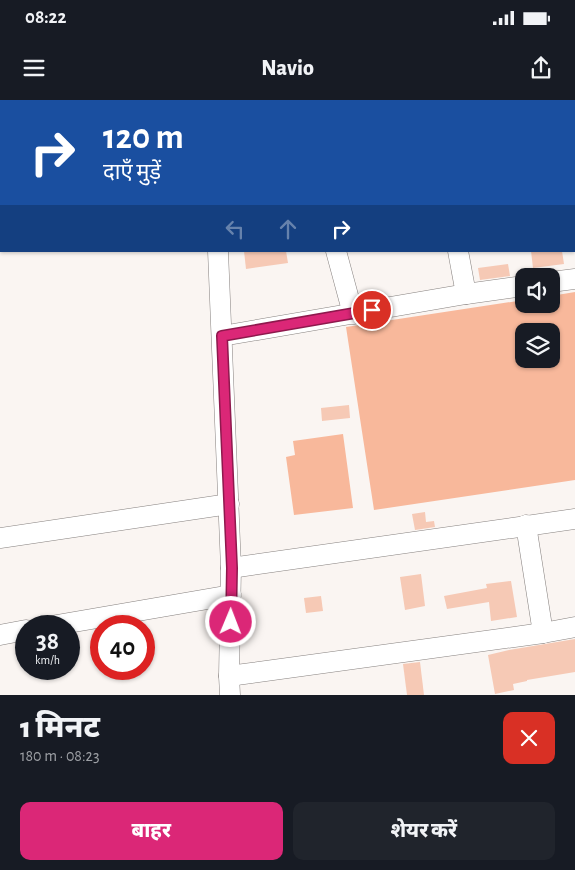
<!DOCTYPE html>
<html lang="hi">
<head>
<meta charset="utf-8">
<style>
  :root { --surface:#171b24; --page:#20242c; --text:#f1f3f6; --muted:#9ea1a6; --accent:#db2777 }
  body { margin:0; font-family:"Alegreya Sans","Noto Sans Devanagari",sans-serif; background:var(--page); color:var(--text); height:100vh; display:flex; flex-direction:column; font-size:19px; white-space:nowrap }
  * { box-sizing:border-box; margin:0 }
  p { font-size:16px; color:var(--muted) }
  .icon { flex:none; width:28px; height:28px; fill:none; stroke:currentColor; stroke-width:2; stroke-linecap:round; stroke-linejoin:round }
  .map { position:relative; height:595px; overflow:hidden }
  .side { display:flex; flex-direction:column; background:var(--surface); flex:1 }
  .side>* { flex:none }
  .hud { position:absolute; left:0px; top:0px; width:575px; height:152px; box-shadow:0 1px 4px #0004; background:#1a4fa0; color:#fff; overflow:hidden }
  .tools { position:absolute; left:515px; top:168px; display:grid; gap:10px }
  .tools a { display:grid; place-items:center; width:45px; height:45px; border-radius:10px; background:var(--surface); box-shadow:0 1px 4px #0004; font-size:25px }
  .speed { position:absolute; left:15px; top:515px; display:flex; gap:10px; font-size:25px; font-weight:700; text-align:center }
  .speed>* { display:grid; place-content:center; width:65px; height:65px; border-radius:50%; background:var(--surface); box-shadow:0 1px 4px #0004; line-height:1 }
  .speed small { font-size:12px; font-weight:400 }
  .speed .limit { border:8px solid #d22; background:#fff; color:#111 }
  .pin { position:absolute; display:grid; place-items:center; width:42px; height:42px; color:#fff; margin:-21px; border:2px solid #fff; border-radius:50%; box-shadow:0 1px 5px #0007 }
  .me { position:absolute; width:55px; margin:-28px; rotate:1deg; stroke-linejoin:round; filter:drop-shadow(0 0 4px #0008) }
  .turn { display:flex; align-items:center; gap:18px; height:105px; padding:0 20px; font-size:22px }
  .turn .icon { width:65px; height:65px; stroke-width:2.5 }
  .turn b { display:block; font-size:35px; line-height:42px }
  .lanes { display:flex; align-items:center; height:48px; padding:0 20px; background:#0003; justify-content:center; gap:25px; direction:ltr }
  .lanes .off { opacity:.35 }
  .round { display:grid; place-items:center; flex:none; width:52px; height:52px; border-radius:10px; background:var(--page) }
  .summary { display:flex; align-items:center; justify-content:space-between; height:85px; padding:0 20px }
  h1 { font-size:30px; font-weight:800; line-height:38px }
  .button { display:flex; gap:10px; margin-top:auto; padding:10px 20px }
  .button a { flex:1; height:58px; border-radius:10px; background:var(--accent); color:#fff; font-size:20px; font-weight:800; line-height:58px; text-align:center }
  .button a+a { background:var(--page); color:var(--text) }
  .status { display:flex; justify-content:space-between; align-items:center; height:35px; padding:0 25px; background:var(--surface); direction:ltr }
  .status svg { height:14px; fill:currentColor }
  header { display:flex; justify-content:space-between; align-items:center; height:65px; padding:0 20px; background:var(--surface); font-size:22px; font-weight:800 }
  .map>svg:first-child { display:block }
</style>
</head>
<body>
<div class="status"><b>08:22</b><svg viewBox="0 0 49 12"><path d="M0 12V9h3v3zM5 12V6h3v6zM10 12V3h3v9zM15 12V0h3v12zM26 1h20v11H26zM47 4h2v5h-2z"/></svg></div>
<header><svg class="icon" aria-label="menu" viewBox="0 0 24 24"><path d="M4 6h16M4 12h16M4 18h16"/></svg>Navio<svg class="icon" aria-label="share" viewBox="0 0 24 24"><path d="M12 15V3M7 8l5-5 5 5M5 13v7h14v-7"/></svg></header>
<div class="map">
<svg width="575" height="595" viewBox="0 0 575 595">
  <rect width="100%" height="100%" fill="#faf5f2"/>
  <g fill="#f8b89b" fill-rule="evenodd">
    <path d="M575,192V380L374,410L346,227L524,200V204H551V196ZM524,231H551V259H524Z"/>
    <path d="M343,334L353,408L294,415L286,357L295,355L293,341Z"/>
  </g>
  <g fill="#f6c9b5">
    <path d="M244,151H286L288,163L246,169Z"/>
    <path d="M531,151H562L564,164L533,168Z"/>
    <path d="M508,164L510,176L480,180L478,168Z"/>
    <path d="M349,305L350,318L322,321L321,308Z"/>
    <path d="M425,412L426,422L434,421L435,427L415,430L412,414Z"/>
    <path d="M421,474L425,506L405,510L400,477Z"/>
    <path d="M511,481L517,517L491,521L489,502L447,509L444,496L487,488L486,484Z"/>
    <path d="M321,496L323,511L306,513L304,498Z"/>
    <path d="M575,539V572L527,580V581L513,584L514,590L495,594L488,555L509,550Z"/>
    <path d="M420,562L424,595H407L403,564Z"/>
  </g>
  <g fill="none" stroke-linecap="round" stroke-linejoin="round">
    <defs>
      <g id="minor">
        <path d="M564,0V1"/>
        <path d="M224,1V0"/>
        <path d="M359,1L368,0"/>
        <path d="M574,60L575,68"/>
        <path d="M218,151L231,468L229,576L230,595"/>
        <path d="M336,151L353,214"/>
        <path d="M458,151L466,194"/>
        <path d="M551,182L575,179"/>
        <path d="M222,236L466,194L524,186"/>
        <path d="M526,425L543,533"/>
        <path d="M0,438L229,404"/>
        <path d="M231,468L575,419"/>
        <path d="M51,526L231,495"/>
        <path d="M0,535L26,530"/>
        <path d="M229,576L543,533L575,527"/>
      </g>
    </defs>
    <use href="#minor" stroke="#86817f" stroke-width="21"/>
    <use href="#minor" stroke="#fff" stroke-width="20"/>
  </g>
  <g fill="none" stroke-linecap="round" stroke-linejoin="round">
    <defs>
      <path id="route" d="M231,522L232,468L222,236L372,210"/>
    </defs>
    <use href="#route" stroke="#8e194d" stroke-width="12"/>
    <use href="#route" stroke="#db2777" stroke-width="9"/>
  </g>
</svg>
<div class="tools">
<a><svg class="icon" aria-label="sound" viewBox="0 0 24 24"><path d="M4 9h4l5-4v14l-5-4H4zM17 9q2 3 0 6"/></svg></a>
<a><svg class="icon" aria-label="layers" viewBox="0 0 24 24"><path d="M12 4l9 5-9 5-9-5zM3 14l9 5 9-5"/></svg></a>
</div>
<div class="speed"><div>38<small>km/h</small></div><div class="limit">40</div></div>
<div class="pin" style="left:372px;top:210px;background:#d93025"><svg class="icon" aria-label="arrive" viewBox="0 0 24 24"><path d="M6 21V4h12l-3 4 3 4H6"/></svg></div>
<svg class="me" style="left:231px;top:522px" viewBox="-20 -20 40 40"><circle r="17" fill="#db2777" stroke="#fff" stroke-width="3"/><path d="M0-11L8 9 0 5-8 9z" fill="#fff"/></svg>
<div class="hud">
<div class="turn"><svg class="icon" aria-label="right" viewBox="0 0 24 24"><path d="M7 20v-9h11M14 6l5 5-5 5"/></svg><div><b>120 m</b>दाएँ मुड़ें</div></div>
<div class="lanes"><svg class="icon off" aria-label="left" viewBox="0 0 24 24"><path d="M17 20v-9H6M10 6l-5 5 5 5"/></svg><svg class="icon off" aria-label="ahead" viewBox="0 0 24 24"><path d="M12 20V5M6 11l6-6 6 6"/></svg><svg class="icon" aria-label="right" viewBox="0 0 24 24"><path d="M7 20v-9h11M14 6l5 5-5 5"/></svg></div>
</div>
</div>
<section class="side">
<div class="summary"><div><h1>1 मिनट</h1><p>180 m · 08:23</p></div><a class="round" style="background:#d93025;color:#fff"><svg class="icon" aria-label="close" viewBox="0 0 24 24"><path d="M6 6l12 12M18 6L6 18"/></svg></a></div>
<div class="button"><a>बाहर</a><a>शेयर करें</a></div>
</section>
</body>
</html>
